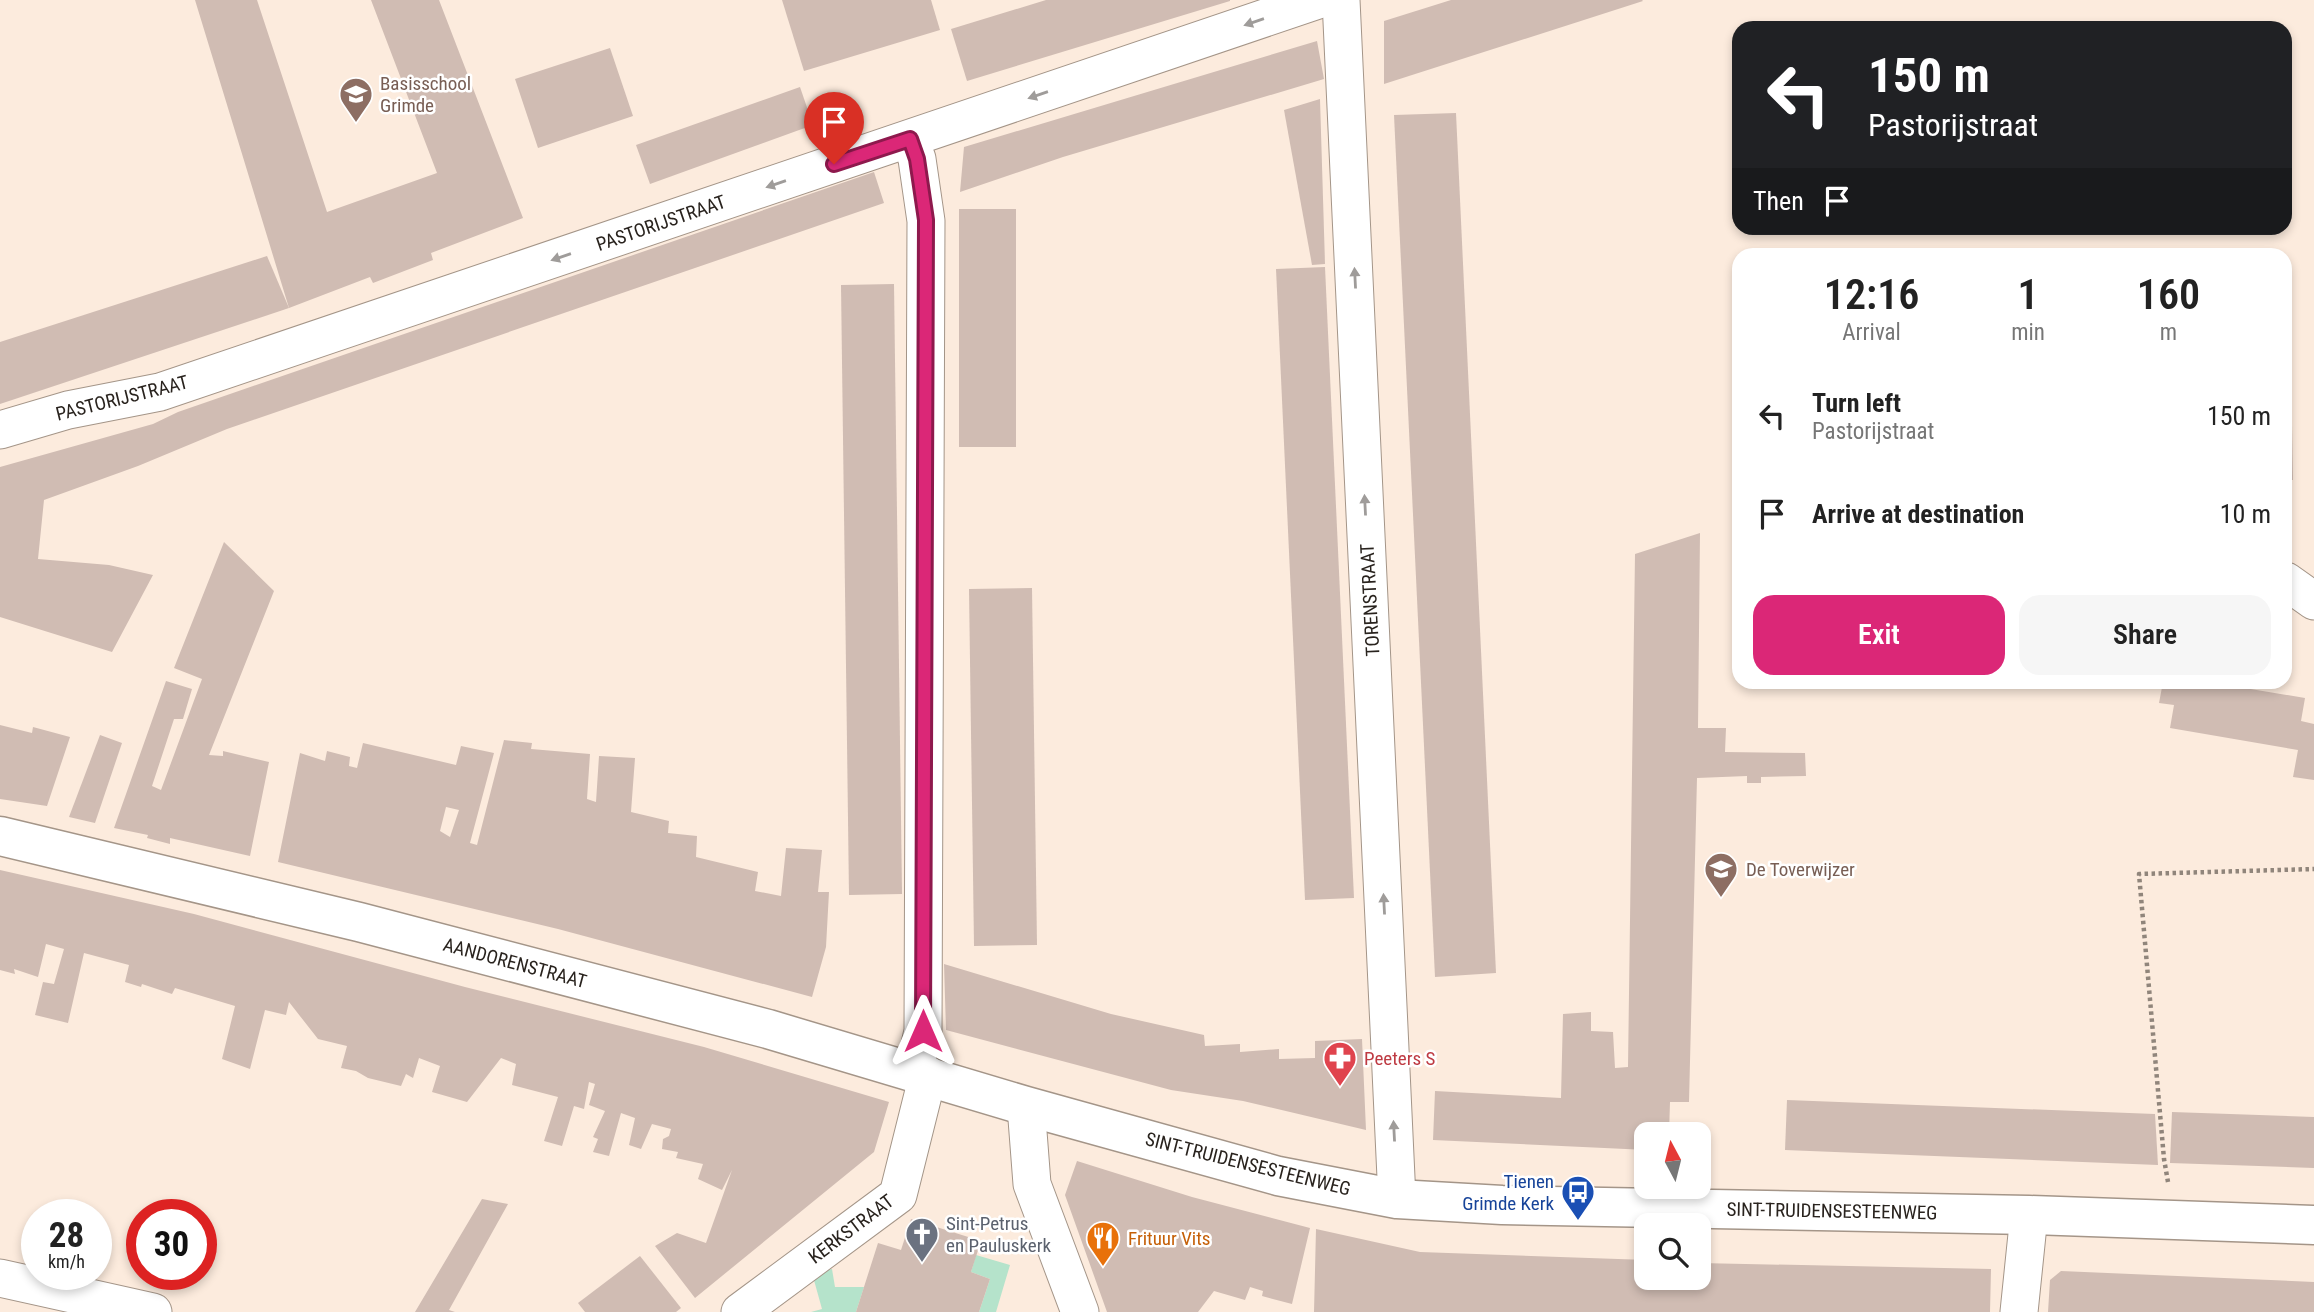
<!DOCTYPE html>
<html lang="en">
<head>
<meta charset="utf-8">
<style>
  :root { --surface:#fff; --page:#f6f6f6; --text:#222; --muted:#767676; --accent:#db2777 }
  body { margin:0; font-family:"Roboto Condensed",sans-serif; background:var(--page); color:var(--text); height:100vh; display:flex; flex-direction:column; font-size:26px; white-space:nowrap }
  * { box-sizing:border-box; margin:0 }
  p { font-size:23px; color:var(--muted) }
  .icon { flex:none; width:38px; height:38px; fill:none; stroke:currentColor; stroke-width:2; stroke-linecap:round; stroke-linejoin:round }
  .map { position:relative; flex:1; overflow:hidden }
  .sheet { position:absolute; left:1732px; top:248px; width:560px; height:441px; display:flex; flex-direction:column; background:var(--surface); border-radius:21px; box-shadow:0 4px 10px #0003 }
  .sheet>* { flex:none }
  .banner { position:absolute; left:1732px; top:21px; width:560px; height:214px; border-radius:21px; box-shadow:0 4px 10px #0003; background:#202124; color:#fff; overflow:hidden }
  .needle { width:46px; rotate:353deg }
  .tools { position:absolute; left:1634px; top:1122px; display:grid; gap:14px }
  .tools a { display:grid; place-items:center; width:77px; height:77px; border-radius:14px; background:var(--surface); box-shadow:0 4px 10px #0003; font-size:35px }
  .speed { position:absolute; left:21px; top:1199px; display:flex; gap:14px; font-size:35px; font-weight:700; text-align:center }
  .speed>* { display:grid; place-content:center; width:91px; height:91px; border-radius:50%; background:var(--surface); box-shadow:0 4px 10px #0003; line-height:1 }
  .speed small { font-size:18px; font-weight:400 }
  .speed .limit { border:10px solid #d22; background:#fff; color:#111 }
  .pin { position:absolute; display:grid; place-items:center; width:60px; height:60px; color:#fff; margin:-72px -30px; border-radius:50% 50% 50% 0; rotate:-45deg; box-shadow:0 0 7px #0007 }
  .pin .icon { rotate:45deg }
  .me { position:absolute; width:77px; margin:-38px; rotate:0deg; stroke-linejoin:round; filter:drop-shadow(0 0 5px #0008) }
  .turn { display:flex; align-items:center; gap:24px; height:147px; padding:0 21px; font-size:32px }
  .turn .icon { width:91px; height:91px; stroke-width:2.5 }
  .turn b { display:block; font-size:49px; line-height:60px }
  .then { display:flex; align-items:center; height:66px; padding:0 21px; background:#0003; gap:14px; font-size:26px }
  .eta { display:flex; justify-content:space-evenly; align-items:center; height:119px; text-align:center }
  .eta b { font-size:42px; font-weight:600; line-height:49px }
  .primary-button { display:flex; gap:14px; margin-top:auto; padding:14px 21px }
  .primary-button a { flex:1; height:80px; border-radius:21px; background:var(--accent); color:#fff; font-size:28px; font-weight:600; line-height:80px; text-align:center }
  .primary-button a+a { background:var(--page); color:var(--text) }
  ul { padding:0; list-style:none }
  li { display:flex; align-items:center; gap:21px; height:98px; padding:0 21px }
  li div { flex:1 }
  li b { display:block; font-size:26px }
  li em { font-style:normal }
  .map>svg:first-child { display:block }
</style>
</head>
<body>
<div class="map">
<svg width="2314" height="1312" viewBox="0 0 2314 1312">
  <rect width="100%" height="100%" fill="#fcebdd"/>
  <g fill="#b5e3cb">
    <path d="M976,1255L1010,1265L996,1312H979L990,1279L971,1272Z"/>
    <path d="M832,1269L835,1287H864L856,1312H811L822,1309L812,1273Z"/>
  </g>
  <g fill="#d0bcb3" fill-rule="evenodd">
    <path d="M195,0H257L327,212L437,173L371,0H439L523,218L431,253L433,260L373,283L370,277L289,308Z"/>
    <path d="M782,0H931L940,30L804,71Z"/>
    <path d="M1046,0H1230V1L967,81L951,29Z"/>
    <path d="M1451,0H1642L1643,1L1384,84V21Z"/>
    <path d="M1317,41L1324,79L1063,157L960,192L964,147Z"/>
    <path d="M610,48L633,116L538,148L515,79Z"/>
    <path d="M800,87L813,125L650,184L636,145Z"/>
    <path d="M1320,99L1325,264L1312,265L1284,110Z"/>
    <path d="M1456,113L1496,973L1435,977L1394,115Z"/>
    <path d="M874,172L884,203L227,429L138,466L44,500L38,559L109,565L153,575L112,652L0,617V467L153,424L178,412Z"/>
    <rect x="959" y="209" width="57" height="238"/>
    <path d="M267,256L289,308L0,404V342Z"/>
    <path d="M1325,267L1354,898L1305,900L1276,269Z"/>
    <path d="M894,284L902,894L849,895L841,285Z"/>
    <path d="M2286,425H2292L2293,480H2286Z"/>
    <path d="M1700,533L1698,728H1726L1725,752L1805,753L1806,776L1761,777V783H1747V776L1697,778L1689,1102H1670L1669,1134H1647V1150L1433,1140L1435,1091L1561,1098L1563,1014L1591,1012V1031L1613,1032L1615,1068L1628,1067L1635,554Z"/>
    <path d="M224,542L274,591L209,755L223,756V751L269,762L250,856L170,838V844L147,838L148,835L114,828L166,681L192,689L183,719H174L152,786L161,790L202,679L174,668Z"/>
    <path d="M1032,588L1037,945L974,946L969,589Z"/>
    <path d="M2163,682H2209L2305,698L2301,721L2314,724V780L2293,777L2298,750L2170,728L2174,705L2159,703Z"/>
    <path d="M0,725L32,733L33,727L70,737L47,806L0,799Z"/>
    <path d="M100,735L122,743L95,823L69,817Z"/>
    <path d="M504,740L532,743L531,749L590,754L587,799L596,802L599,756L635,758L631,812L669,821L668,833L697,836L696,857L758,872L755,891L781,896L786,848L822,850L818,892H829L826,947L812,997L558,929L278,862L300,753L325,761L327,751L350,757L349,766L357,768L363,743L456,765L461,746L494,753L470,843L477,845ZM446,807L459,810L450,837L440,831Z"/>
    <path d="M0,870L194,914L465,987L704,1047L889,1102L874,1152L695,1298L655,1246L677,1233L706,1243L732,1170L722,1190L698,1179L703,1164L676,1158L678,1152L662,1149L663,1139L669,1136L671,1129L652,1124L641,1149L629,1145L635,1118L621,1113L609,1156L593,1152L598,1139L593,1137L605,1111L589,1105L595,1084L589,1082L584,1109L574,1106L562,1146L544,1141L558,1097L512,1085L516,1064L501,1058L467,1102L432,1092L440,1066L419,1058L413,1078L406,1074L401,1086L368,1078L356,1071L341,1068L347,1046L318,1039L289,1002L286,1015L265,1010L250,1069L222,1059L235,1006L175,988L172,994L142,984L141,987L125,982L129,965L84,953L68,1023L35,1015L43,982L54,984L64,949L46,944L38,977L14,969L15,974L0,970Z"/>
    <path d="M944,964L1111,1014L1204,1035L1205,1046L1240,1044V1052L1279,1049V1059L1315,1058V1041L1362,1039L1366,1130L1243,1101L1171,1090L946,1030Z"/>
    <path d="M1787,1100L2155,1114L2158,1165L1785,1150Z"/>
    <path d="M2172,1112L2314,1117V1168L2170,1163Z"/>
    <path d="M1077,1161L1192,1197L1310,1228L1292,1304L1262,1296L1263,1291L1250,1287L1245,1300L1214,1291L1198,1312H1107L1065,1195Z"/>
    <path d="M482,1199L508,1204L449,1310L455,1312H415Z"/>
    <path d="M911,1219L981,1241L971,1272L990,1279L979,1312H856L878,1243L901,1250Z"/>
    <path d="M1316,1229L1420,1252L1647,1260V1278H1699V1263L1991,1269L1990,1312H1314Z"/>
    <path d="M640,1256L681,1308L676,1312H585L578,1303Z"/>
    <path d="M2061,1271L2314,1282V1312H2048L2050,1280Z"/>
  </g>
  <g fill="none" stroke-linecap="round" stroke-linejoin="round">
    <defs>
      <g id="minor">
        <path d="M1341,0L1397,1199"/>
        <path d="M910,139L917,159L926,221L923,1031L914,1071"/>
        <path d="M0,430L68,410L160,392L1318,0"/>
        <path d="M2286,581L2314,601"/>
        <path d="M1026,1106L1032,1184L1080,1312"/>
        <path d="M0,1278L153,1312"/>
        <path d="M740,1312L898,1195L928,1075"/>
        <path d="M2019,1312L2029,1215"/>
      </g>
      <path id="secondary" d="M0,836L359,922L768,1029L1026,1106L1278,1176L1397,1199L1502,1205L2029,1215L2314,1225"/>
    </defs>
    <use href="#minor" stroke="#a49588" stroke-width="39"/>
    <use href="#secondary" stroke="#a49588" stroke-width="41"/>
    <path stroke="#90857b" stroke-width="4.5" stroke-dasharray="3.5 3.5" stroke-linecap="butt" d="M2168,1182L2164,1159L2139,874L2314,869"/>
    <use href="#minor" stroke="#fff" stroke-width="37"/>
    <use href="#secondary" stroke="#fff" stroke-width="38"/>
  </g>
  <defs><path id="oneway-solid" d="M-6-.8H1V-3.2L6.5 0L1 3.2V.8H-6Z" transform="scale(1.75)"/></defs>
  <g fill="#9f9c9a">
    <use href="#oneway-solid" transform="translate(1254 22) rotate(161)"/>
    <use href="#oneway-solid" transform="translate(1038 95) rotate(161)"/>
    <use href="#oneway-solid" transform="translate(776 184) rotate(161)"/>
    <use href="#oneway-solid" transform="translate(561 257) rotate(161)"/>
    <use href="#oneway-solid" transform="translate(1355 278) rotate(-93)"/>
    <use href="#oneway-solid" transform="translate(1365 505) rotate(-93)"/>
    <use href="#oneway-solid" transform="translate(1384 904) rotate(-93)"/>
    <use href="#oneway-solid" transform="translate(1394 1131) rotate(-93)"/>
  </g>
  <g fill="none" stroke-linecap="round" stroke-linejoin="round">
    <defs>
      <path id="route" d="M834,164L910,139L917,159L926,220L923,1031"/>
    </defs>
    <use href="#route" stroke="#8e194d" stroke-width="18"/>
    <use href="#route" stroke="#db2777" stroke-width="12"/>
  </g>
  <defs>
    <symbol id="school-pin" viewBox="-11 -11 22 30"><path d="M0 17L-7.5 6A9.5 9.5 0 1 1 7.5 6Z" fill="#8d6e63" stroke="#fff"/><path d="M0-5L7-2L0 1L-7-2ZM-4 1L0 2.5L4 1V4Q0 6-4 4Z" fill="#fff"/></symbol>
    <symbol id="pharmacy-pin" viewBox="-11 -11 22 30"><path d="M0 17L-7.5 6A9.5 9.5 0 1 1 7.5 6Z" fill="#e0444e" stroke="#fff"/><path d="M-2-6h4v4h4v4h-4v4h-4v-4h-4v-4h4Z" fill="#fff"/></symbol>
    <symbol id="bus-pin" viewBox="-11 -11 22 30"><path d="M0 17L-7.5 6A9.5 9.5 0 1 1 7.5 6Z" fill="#1a4fb4" stroke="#fff"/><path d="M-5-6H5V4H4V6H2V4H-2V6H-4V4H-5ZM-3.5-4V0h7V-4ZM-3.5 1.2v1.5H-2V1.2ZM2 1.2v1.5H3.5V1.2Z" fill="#fff"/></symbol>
    <symbol id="church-pin" viewBox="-11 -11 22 30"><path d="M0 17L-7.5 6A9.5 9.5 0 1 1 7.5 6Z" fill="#6b7280" stroke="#fff"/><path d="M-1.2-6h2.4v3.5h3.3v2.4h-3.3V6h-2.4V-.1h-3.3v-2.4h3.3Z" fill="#fff"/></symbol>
    <symbol id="restaurant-pin" viewBox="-11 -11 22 30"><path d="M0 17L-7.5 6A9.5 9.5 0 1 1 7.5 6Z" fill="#e8710a" stroke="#fff"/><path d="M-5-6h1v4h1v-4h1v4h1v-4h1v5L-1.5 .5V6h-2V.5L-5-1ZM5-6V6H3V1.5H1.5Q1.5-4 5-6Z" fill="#fff"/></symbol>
  </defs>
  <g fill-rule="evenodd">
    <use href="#school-pin" x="337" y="75" width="38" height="52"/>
    <use href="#school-pin" x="1702" y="850" width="38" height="52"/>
    <use href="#pharmacy-pin" x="1321" y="1039" width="38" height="52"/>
    <use href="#bus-pin" x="1559" y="1173" width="38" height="52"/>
    <use href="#church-pin" x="903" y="1215" width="38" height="52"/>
    <use href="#restaurant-pin" x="1084" y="1219" width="38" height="52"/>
  </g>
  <g text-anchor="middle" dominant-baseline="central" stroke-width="5" stroke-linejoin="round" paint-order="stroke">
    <g font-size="19" fill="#785e54" stroke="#fff" text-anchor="start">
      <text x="380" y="83">Basisschool<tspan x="380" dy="22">Grimde</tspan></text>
      <text x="1746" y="869">De Toverwijzer</text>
    </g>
    <g font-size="19" fill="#29231e" stroke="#fff">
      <text transform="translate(661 223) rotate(-19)">PASTORIJSTRAAT</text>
      <text transform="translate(122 398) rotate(-14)">PASTORIJSTRAAT</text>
      <text transform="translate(1370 600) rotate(-93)">TORENSTRAAT</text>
      <text transform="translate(515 963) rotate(15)">AANDORENSTRAAT</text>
      <text transform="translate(1248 1164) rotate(14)">SINT-TRUIDENSESTEENWEG</text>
      <text transform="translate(1832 1211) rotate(1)">SINT-TRUIDENSESTEENWEG</text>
      <text transform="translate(851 1229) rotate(-37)">KERKSTRAAT</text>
    </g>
    <g font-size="19" fill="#be3a42" stroke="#fff" text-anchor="start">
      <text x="1364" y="1058">Peeters S</text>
    </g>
    <g font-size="19" fill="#164399" stroke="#fff" text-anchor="end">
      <text x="1554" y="1181">Tienen<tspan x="1554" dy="22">Grimde Kerk</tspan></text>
    </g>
    <g font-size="19" fill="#5b616d" stroke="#fff" text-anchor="start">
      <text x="946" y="1223">Sint-Petrus<tspan x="946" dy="22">en Pauluskerk</tspan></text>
    </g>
    <g font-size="19" fill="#c56008" stroke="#fff" text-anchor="start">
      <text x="1128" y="1238">Frituur Vits</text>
    </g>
  </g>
</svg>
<div class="tools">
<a><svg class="needle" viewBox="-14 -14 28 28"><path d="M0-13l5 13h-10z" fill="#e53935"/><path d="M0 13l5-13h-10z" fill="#767676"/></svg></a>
<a><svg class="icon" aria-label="search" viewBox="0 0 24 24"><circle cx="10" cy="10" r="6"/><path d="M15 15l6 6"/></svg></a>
</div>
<div class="speed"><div>28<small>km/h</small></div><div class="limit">30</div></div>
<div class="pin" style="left:834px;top:164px;background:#d93025"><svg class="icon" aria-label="arrive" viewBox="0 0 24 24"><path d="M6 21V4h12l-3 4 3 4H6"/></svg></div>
<svg class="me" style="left:923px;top:1031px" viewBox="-20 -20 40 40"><path d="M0-17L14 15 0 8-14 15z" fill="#db2777" stroke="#fff" stroke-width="4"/></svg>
<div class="banner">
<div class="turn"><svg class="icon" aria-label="left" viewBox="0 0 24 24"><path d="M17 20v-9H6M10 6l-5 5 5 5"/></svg><div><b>150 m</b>Pastorijstraat</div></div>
<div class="then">Then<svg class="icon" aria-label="arrive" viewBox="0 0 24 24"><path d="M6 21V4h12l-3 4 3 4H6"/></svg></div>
</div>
<section class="sheet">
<div class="eta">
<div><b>12:16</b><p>Arrival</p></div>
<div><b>1</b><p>min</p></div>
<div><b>160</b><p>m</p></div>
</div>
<ul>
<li><svg class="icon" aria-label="left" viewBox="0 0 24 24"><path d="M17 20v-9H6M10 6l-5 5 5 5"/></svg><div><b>Turn left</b><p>Pastorijstraat</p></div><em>150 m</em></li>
<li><svg class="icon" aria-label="arrive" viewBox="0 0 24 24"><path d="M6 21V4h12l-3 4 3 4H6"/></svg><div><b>Arrive at destination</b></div><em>10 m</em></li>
</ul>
<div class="primary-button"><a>Exit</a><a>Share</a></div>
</section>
</div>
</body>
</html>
